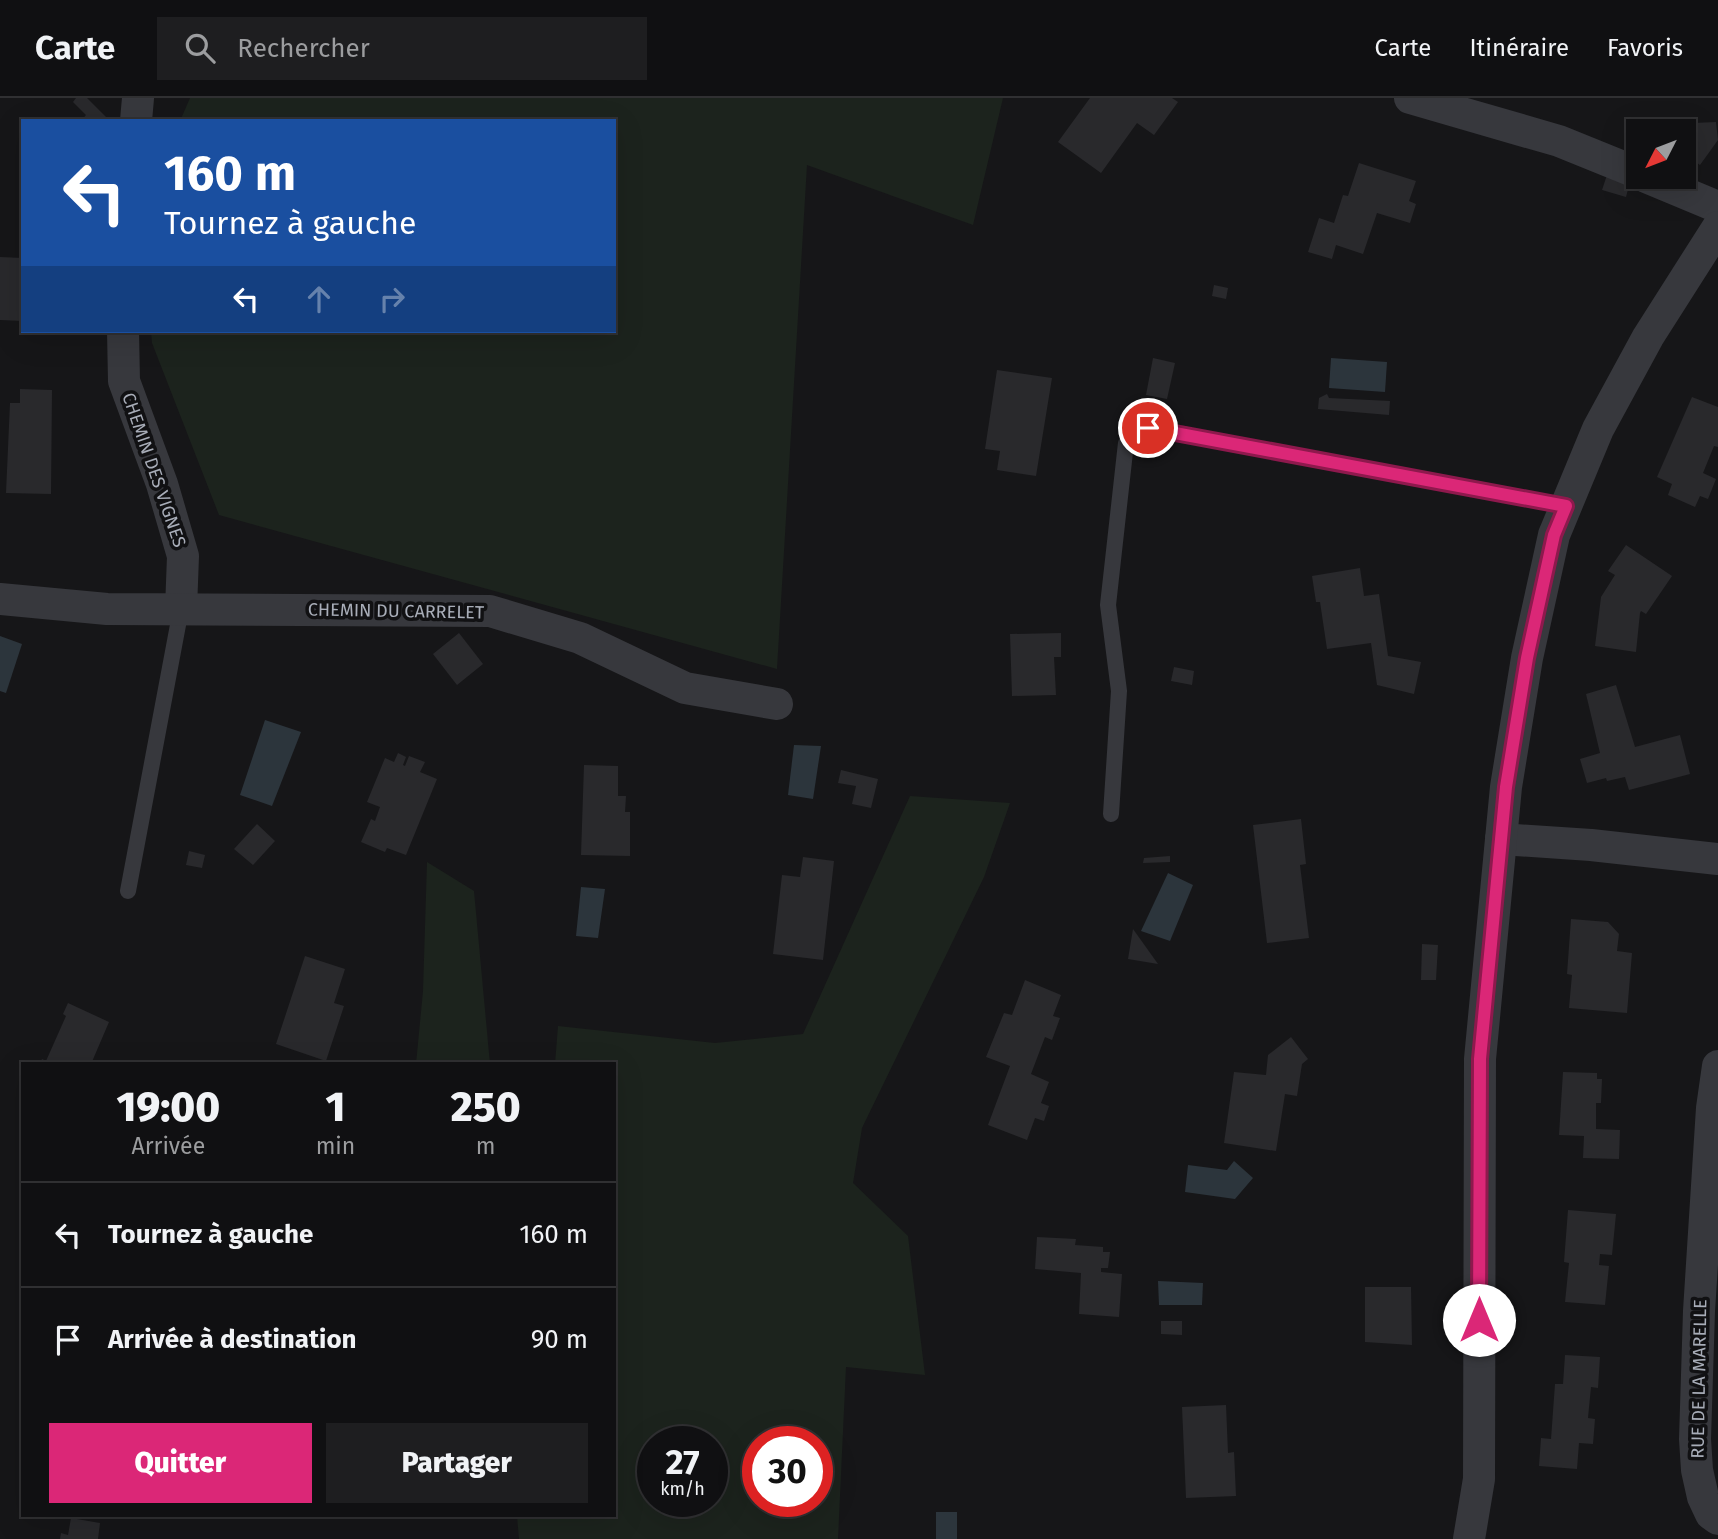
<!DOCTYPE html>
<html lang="fr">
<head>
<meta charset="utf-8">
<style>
  :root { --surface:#101012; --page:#1e1e20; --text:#f1f3f6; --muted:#9c9d9f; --line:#303032; --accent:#db2777 }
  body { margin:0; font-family:"Fira Sans",sans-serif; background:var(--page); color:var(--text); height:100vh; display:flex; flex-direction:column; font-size:26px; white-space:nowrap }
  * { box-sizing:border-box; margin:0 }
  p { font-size:23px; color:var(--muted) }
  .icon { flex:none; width:38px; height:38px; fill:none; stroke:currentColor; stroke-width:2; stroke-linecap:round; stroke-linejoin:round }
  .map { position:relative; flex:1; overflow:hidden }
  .side { position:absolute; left:21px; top:964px; width:595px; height:455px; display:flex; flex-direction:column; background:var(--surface); border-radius:0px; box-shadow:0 7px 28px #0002,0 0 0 2px var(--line) }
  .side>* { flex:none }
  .hud { position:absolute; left:21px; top:21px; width:595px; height:214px; border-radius:0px; box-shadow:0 7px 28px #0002,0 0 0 2px var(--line); background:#1a4fa0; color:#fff; overflow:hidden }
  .needle { width:46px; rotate:228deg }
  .controls { position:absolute; left:1626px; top:21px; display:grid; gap:14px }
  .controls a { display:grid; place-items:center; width:70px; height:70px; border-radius:0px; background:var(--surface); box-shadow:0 7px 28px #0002,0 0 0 2px var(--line); font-size:35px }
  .speed { position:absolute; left:637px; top:1328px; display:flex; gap:14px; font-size:35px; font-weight:700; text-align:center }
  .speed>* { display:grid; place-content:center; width:91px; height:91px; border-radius:50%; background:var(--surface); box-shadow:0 7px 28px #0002,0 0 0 2px var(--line); line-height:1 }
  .speed small { font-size:18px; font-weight:400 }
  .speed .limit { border:10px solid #d22; background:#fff; color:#111 }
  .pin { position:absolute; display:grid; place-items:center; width:60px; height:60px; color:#fff; margin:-30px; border:4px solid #fff; border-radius:50%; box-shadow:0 2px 7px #0007 }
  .me { position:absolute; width:77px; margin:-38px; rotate:0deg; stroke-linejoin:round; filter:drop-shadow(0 0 5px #0008) }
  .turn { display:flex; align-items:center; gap:24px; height:147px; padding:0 28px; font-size:32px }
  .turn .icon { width:91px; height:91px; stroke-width:2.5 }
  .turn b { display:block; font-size:49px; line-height:60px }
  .lanes { display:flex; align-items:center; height:66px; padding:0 28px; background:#0003; justify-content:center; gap:35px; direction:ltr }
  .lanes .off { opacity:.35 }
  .eta { display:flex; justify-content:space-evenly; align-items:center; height:119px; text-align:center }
  .eta b { font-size:42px; font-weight:800; line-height:49px }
  .cta { display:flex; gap:14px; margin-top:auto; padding:14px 28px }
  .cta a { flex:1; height:80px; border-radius:0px; background:var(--accent); color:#fff; font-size:28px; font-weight:800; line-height:80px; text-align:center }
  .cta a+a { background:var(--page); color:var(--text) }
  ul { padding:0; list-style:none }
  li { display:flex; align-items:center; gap:21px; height:105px; padding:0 28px; border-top:2px solid var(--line) }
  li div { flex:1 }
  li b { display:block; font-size:26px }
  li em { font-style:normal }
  header { display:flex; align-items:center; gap:42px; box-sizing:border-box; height:98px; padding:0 35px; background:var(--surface); border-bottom:2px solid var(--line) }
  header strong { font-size:33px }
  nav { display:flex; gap:38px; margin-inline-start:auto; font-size:24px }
  .search { width:490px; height:63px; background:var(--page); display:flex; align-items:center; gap:18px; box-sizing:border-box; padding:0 24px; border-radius:0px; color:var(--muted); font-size:26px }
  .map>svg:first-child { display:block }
</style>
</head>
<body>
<header>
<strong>Carte</strong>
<div class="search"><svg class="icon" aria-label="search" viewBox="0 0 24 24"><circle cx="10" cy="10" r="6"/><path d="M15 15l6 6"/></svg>Rechercher</div>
<nav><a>Carte</a><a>Itinéraire</a><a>Favoris</a></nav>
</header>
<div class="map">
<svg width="1718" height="1441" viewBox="0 0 1718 1441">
  <rect width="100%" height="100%" fill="#161618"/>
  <g fill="#1c231d" fill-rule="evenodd">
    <path d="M190,0H1003L973,127L807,67L777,571L219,417L152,245L151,233H614V23H180Z"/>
    <path d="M910,698L1010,705L984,779L862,1030L853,1085L908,1138L925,1277L846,1269L838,1441H519L517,1418H614V966H555L558,928L715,945L803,936ZM653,1344H712V1404H653ZM758,1344H817V1404H758Z"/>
    <path d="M427,764L474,793L490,966H416L423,893Z"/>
  </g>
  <g fill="#2c353c">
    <path d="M1331,260L1387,264L1385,294L1329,290Z"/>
    <path d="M0,538L22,546L6,595L0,593Z"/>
    <path d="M265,622L301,634L272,708L240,697Z"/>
    <path d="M794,647L821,648L813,701L788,697Z"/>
    <path d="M1168,775L1193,787L1170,843L1141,833Z"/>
    <path d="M581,789L605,791L598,840L576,838Z"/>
    <path d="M1234,1063L1253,1080L1235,1101L1185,1094L1188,1067L1227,1072Z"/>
    <path d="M1158,1183L1203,1185L1202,1207H1159Z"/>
    <rect x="936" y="1414" width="21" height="27"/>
  </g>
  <g fill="#29292c">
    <path d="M76,0H87L110,23H81L86,17L73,4Z"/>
    <path d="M1090,0H1172L1178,4L1154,37L1137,25L1101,75L1058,44Z"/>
    <path d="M1716,24L1718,42L1700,67L1689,59L1684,62V37L1693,25Z"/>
    <path d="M1359,65L1416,83L1409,103L1416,106L1410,125L1377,115L1363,156L1336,147L1332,161L1308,154L1319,120L1334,125L1343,97L1348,98Z"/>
    <path d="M1607,77L1630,84L1626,99L1602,92Z"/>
    <path d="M0,159L23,160V223L0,222Z"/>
    <path d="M1214,187L1228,190L1226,201L1212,198Z"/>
    <path d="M1153,260L1175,265L1167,301L1146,297Z"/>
    <path d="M997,272L1052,280L1036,378L997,372L1000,353L985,351Z"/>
    <path d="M20,291L52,292L51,396L6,395L10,305H20Z"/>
    <path d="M1327,296L1329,300L1390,303L1389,317L1318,311L1319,300Z"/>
    <path d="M1692,299L1718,309V349L1714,348L1703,375L1716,381L1708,401L1700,398L1695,409L1668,397L1672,386L1657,379Z"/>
    <path d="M1626,447L1672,478L1646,516L1641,513L1640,515L1636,554L1595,548L1601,499L1615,477L1608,473Z"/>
    <path d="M1360,470L1364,498L1379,496L1388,558L1421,564L1414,596L1377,587L1371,545L1327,551L1320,504H1316L1312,478Z"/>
    <path d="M459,535L483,566L457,587L433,556Z"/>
    <path d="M1061,535V559H1054L1056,597L1012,598L1010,536Z"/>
    <path d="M1174,569L1194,573L1192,587L1171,583Z"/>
    <path d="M1616,587L1635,649L1680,637L1690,676L1629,692L1625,679L1607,683L1606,680L1587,685L1580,661L1600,655L1586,596Z"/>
    <path d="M398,655L406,659L403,667L405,668L409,658L425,664L420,674L437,681L406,757L387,750L385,754L361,744L371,721L375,723L380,709L367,704L385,660L394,664Z"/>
    <path d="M584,667L618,668V698H626L625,714H630V758L581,757Z"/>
    <path d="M841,672L878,681L871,710L852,706L856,688L838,685Z"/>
    <path d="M1301,721L1306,766L1300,767L1309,840L1267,845L1253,727Z"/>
    <path d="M257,726L275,743L253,767L234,751Z"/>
    <path d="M189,753L205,757L202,770L186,767Z"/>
    <path d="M1170,758V764L1143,765L1144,760Z"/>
    <path d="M803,759L834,763L823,862L773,856L782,777L800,779Z"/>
    <path d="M1571,821L1608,824L1619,836L1617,853L1632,855L1627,915L1569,910L1572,877L1567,876Z"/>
    <path d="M1133,831L1158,866L1128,861Z"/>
    <path d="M1422,846L1438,847L1436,882H1421Z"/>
    <path d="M305,858L345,871L334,905L344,908L326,963L276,946Z"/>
    <path d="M1025,882L1061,897L1053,918L1060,920L1052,942L1045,939L1031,976L1049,984L1041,1005L1049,1008L1044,1023L1035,1020L1027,1042L988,1027L1010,968L986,959L1004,915L1012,917Z"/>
    <path d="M68,905L109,924L91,966H40L42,961L46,963L66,918L63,916Z"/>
    <path d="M1291,939L1308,961L1302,966L1297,998L1285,996L1276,1053L1224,1045L1234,974L1266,977L1268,957Z"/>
    <path d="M1563,974L1597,975V981H1602L1601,1005H1596V1031L1620,1032L1619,1061L1583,1060L1584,1038L1559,1037Z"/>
    <path d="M1568,1112L1616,1116L1612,1157L1600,1156L1599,1167L1609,1168L1605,1207L1565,1204L1569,1165L1564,1164Z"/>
    <path d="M1037,1139L1076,1141L1075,1147L1103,1149V1154H1110L1108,1170H1101V1174L1122,1176L1119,1219L1079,1216L1081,1175L1035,1171Z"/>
    <path d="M1365,1189H1411L1412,1247L1365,1244Z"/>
    <path d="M1161,1223H1182V1237L1161,1236Z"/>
    <path d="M1565,1257L1600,1259L1598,1290L1591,1289L1588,1320L1595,1321L1593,1346L1579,1345L1577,1371L1539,1368L1541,1340L1551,1341L1555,1286H1563Z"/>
    <path d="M1226,1307L1228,1355L1234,1354L1236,1398L1186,1400L1182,1309Z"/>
    <path d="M71,1420L100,1425L98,1441H60L61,1435L68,1437Z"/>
  </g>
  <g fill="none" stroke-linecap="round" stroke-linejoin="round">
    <g stroke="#37383d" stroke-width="16">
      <path d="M1111,716L1119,593L1108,507L1126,345L1148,330L1566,408"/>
      <path d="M128,793L181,511"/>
    </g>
    <g stroke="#37383d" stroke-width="32">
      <path d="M1410,0L1559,43L1638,75"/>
      <path d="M136,23L138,0"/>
      <path d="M1646,79L1718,109"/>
      <path d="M123,233L124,283L162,386L183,458L181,511"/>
      <path d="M0,501L107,511L490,513L580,540L685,590L777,606"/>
      <path d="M1501,741L1591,747L1718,761"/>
      <path d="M1718,968L1712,1010L1699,1213L1695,1341L1697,1372L1703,1399L1711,1416L1718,1421"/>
      <path d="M1469,1441L1479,1381L1480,961L1506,689L1527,560L1554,437L1598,331L1648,239L1718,129"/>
    </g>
  </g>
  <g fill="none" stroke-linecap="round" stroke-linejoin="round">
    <defs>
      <path id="route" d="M1148,330L1566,408L1554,437L1527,560L1506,689L1480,961L1479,1222"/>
    </defs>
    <use href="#route" stroke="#8e194d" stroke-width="18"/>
    <use href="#route" stroke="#db2777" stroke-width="12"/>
  </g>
  <g text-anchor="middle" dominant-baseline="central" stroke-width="7" stroke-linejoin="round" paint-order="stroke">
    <g font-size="18" fill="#a8adb8" stroke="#111113">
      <text transform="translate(154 372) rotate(71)">CHEMIN DES VIGNES</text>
      <text transform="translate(396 513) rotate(1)">CHEMIN DU CARRELET</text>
      <text transform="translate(1699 1281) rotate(-89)">RUE DE LA MARELLE</text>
    </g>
  </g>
</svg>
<div class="controls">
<a><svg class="needle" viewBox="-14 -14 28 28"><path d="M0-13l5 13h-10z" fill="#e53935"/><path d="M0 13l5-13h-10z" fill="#9c9d9f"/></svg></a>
</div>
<div class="speed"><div>27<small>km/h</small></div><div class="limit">30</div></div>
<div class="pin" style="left:1148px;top:330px;background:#d93025"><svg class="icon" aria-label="arrive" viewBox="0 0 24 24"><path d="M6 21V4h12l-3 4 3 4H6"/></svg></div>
<svg class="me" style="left:1479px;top:1222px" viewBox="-20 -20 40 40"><circle r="19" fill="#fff"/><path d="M0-13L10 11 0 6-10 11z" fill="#db2777"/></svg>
<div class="hud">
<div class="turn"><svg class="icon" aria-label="left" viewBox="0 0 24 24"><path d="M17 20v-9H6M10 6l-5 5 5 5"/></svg><div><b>160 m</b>Tournez à gauche</div></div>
<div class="lanes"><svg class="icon" aria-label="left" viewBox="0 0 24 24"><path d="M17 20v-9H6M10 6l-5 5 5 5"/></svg><svg class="icon off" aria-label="ahead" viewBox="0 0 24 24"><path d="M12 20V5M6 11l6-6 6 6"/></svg><svg class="icon off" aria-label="right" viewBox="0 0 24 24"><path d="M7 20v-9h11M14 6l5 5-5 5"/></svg></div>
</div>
<section class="side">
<div class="eta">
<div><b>19:00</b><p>Arrivée</p></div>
<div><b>1</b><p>min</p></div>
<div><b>250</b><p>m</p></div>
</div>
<ul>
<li><svg class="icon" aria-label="left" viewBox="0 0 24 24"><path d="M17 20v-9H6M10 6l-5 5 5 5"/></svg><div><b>Tournez à gauche</b></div><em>160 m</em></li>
<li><svg class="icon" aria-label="arrive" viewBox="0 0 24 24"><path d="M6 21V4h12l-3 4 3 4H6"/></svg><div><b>Arrivée à destination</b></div><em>90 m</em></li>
</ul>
<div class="cta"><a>Quitter</a><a>Partager</a></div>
</section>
</div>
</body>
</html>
